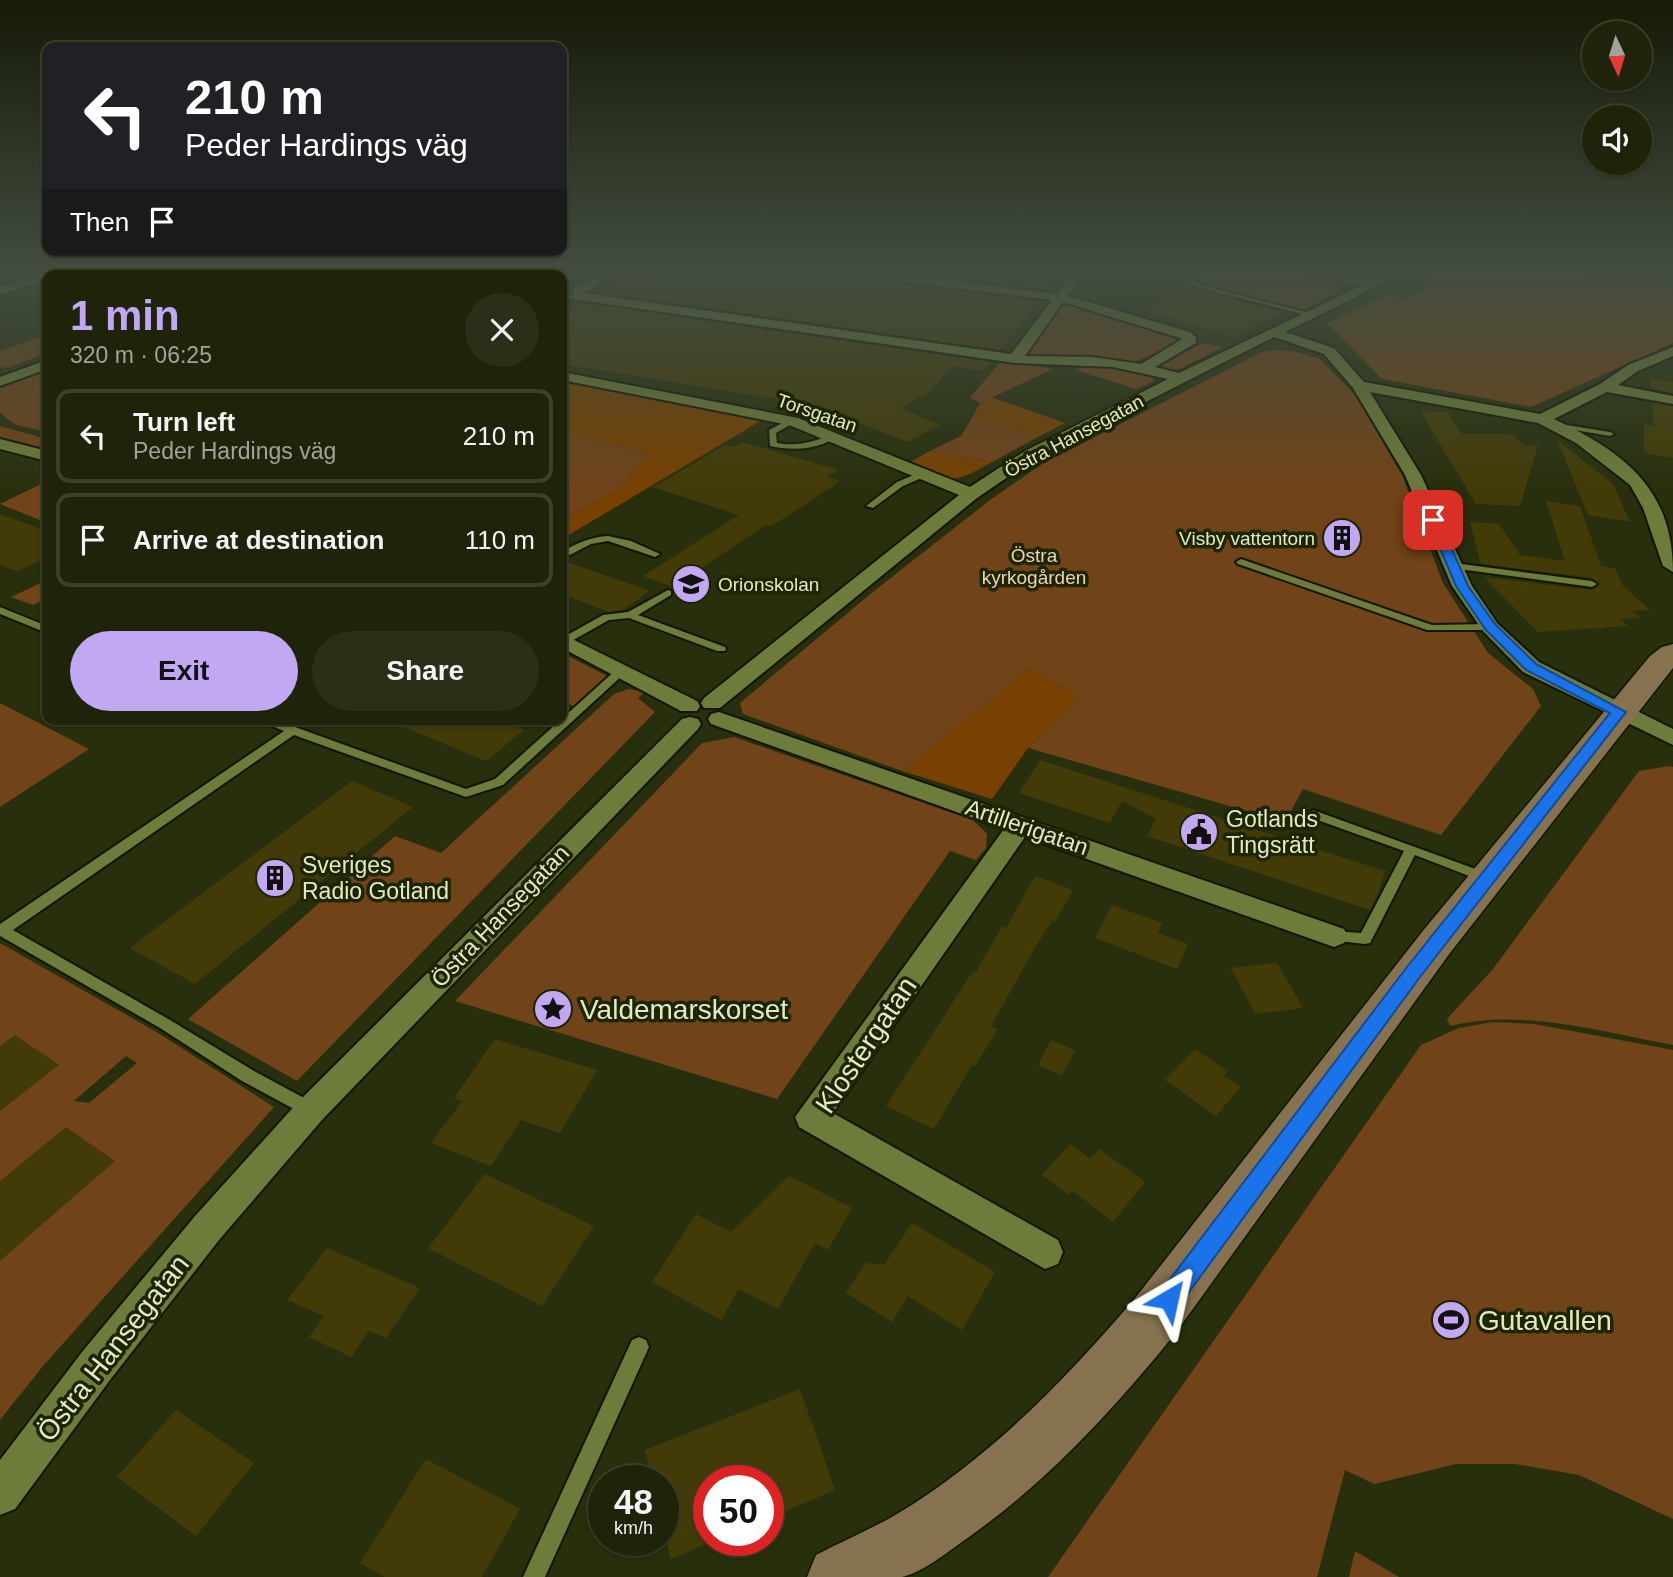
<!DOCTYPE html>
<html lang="en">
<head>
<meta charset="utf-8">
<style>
  :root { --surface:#1e2309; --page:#2b2f17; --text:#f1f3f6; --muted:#a1a49c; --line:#3c402a; --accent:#c2a8f3 }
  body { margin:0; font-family:Arial,sans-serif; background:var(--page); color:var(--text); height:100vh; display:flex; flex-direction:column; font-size:26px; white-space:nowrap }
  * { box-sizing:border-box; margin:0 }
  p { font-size:23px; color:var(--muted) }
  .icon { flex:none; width:38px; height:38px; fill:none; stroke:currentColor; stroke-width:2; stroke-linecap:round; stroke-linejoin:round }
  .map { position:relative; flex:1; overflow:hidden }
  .panel { position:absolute; left:42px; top:270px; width:525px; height:455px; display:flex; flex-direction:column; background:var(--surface); border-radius:14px; box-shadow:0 2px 5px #0004,0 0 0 2px var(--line) }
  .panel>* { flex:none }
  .banner { position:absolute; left:42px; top:42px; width:525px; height:214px; border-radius:14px; box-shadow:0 2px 5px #0004,0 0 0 2px var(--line); background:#202124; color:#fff; overflow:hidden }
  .needle { width:46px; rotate:176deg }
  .tools { position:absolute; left:1582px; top:21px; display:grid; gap:14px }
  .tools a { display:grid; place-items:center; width:70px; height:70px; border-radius:50%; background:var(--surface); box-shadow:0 2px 5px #0004,0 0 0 2px var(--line); font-size:35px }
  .speed { position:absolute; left:588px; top:1465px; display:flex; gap:14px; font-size:35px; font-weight:700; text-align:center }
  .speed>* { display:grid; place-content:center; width:91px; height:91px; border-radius:50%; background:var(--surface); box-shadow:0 2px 5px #0004,0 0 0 2px var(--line); line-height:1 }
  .speed small { font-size:18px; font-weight:400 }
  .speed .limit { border:10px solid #d22; background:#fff; color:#111 }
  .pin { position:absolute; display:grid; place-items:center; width:60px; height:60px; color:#fff; margin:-30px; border-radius:14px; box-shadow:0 4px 10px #0006 }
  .me { position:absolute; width:77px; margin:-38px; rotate:36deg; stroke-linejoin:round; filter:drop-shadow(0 0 5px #0008) }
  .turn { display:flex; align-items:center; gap:24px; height:147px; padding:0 28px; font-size:32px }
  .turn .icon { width:91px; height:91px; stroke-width:2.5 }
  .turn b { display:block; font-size:49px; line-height:60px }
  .then { display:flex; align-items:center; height:66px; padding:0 28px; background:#0003; gap:14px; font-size:26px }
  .round { display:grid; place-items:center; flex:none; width:74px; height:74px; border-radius:37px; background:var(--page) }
  .summary { display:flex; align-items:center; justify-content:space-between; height:119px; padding:0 28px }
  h1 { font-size:42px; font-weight:700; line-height:52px; color:var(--accent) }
  .button { display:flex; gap:14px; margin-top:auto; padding:14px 28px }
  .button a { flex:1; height:80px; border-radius:42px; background:var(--accent); color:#111; font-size:28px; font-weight:700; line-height:80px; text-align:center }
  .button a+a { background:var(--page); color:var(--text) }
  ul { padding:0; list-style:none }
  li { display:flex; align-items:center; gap:21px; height:94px; margin:0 14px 10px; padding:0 14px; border:4px solid var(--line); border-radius:14px }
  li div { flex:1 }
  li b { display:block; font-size:26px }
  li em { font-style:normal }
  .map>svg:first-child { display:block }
</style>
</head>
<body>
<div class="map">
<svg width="1673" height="1577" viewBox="0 0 1673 1577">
  <rect width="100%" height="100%" fill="#282f0c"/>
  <g fill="#714318" fill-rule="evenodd">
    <path d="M1199,271C1242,271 1303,261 1340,287L1339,291L1301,311L1210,288L1196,277Z"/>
    <path d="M1420,271H1572L1673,279V343L1531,407L1382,379L1327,323L1387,295L1405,299L1436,282L1412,276Z"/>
    <path d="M1068,305L1168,334L1178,341L1174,346L1133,362L1039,358L1026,353L1059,309Z"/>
    <path d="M47,334V353L7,368L0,367V351Z"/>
    <path d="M1202,343L1223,347L1175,371L1161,366Z"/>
    <path d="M1274,350L1294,351L1320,359L1355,395L1402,475L1443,583L1488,653L1533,689L1541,706L1441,835L1303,789L1285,822L1028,748L1078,697L1030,668L902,771L743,714L740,703L874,591L990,500L1042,464L1262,352Z"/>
    <path d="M1001,361L1053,369L980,403L970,398Z"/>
    <path d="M1091,364L1140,371L1153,377V382L1136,389L1076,370Z"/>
    <path d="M47,368V432L16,425L0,413V385Z"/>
    <path d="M973,416L1036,438L992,462L930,451L961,436Z"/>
    <path d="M0,426L47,439V449L0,437Z"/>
    <path d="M562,430L648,454L620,488L562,521Z"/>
    <path d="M47,481V523L0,504Z"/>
    <path d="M47,580V598L33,605L11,597Z"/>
    <path d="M562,653L611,678L578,708L562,701Z"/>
    <path d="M629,689L645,692L638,698L655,712L297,1081L188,1019L395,836L441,853L614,694Z"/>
    <path d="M0,703L89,749L0,807Z"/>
    <path d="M734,737L973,820L987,834L986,848L976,860L950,851L777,1099L455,1001L702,743Z"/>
    <path d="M1669,766L1673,767V1045C1601,1032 1523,1008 1450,1026L1447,1019L1493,969L1639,771Z"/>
    <path d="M0,943L155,1031L274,1107L43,1366L0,1420ZM126,1056L137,1063L89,1103L74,1101Z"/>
    <path d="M1492,1022L1535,1024L1673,1050V1519L1579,1475L1515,1464H1456L1374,1484L1345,1470L1317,1577H1048L1421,1045L1459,1028Z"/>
    <path d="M1355,1551L1399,1577H1349Z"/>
  </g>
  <g fill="#784101">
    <path d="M562,382L762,420L562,539V521L620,488L648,454L562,430Z"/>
    <path d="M991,397L1065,423L1036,438L973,416L980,403Z"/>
    <path d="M930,451L992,462C951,485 952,483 910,462Z"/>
    <path d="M1030,668L1078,697L1028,748L992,799L902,771Z"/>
  </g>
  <g fill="#433b07">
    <path d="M631,271H833L830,275L1040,301L1000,350L599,292Z"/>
    <path d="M920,271H1035L1028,279L1054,284L1049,290L917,273Z"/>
    <path d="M1197,289L1199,291L1282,312L1234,337L1145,312Z"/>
    <path d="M583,303L990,362L983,371L951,366L931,391L901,408L940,425L907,442L840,415L783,400L562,364V317Z"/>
    <path d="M1650,378L1673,382V393L1651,389Z"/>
    <path d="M1652,403L1673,406V458L1644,453V424L1654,426Z"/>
    <path d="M1420,411L1447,412L1462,434H1511L1525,446L1538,445L1520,506L1476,504Z"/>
    <path d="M1557,440L1613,484L1630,522L1588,515Z"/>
    <path d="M742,442L839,470L827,477L840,481L797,510L771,526L766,525L673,587L643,576L739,515L653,487L725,445L733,447Z"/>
    <path d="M1546,501L1580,506L1601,566L1615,568L1623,586L1650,610L1632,611L1640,618L1620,619L1628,626L1538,632L1484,577L1592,590L1599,585L1592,578L1481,564L1470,522L1499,524L1520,555L1565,561Z"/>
    <path d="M0,514L47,531V557L17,571L0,565Z"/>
    <path d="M564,561L650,591L623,610L609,612L562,594V562Z"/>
    <path d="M384,719H496L524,730L486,761Z"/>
    <path d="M1040,760L1385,871L1379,892L1370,910L1147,836L1156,819L1122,801L1110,823L1019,793Z"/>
    <path d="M352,781L413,807L195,984L130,948Z"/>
    <path d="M1035,876L1073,890L1055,922L1052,920L1032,953L991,1026L998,1029L975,1066L972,1065L934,1129L886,1106L973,971L976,972L1002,927L1006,928Z"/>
    <path d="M1112,905L1162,923L1158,933L1188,944L1177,969L1095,938Z"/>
    <path d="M1277,963L1303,1008L1255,1014L1231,968Z"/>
    <path d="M15,1035L59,1065L0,1111V1046Z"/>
    <path d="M495,1039L597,1070L560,1133L521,1120L491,1166L431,1143L462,1101L454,1098Z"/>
    <path d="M1051,1040L1075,1050L1062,1076L1038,1065Z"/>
    <path d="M1195,1049L1228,1071L1224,1076L1241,1087L1216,1116L1165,1080Z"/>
    <path d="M66,1127L115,1161L0,1261V1181Z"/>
    <path d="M1070,1144L1090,1159L1099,1149L1145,1182L1113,1222L1072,1190L1069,1195L1042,1175Z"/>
    <path d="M485,1174L594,1226L542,1306L428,1248Z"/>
    <path d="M789,1176L852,1208L828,1250L815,1243L778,1309L739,1289L721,1320L652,1282L696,1214L731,1232Z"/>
    <path d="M912,1223L995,1272L962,1330L908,1296L892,1322L846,1293L866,1263L884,1265Z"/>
    <path d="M327,1248L420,1288L386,1338L369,1331L351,1357L309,1337L324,1316L287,1300Z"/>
    <path d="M800,1389L835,1490L768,1518V1480H709V1543L671,1559L663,1527V1480H652L645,1450Z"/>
    <path d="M176,1410L254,1463L196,1536L117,1477Z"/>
    <path d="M426,1459L520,1509L482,1577H385L360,1563Z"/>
  </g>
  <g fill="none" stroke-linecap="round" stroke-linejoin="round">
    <defs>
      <g id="lane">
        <path d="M1192,271H1198L1193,281L1204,286L1313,314L1310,316L1200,288L1187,282Z"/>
        <path d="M577,294L579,297L562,301V297Z"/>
        <path d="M790,419L797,421L776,433L777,443C799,447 814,441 834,434L838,436C818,450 794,451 770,446L769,430Z"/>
        <path d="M1554,423L1610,432L1614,434L1610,436L1557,427L1553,425Z"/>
        <path d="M921,472L924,473V477L903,486L873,508L866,506L897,482Z"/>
        <path d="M608,536L631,541L660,554L655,557L608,541L591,544L562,559V552C577,543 590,537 608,536Z"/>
        <path d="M1241,559L1432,625L1490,624L1495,627L1490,630H1427L1238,564L1236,562Z"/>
        <path d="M1454,563L1592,581L1597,584L1592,587L1451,568L1449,566Z"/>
        <path d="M668,590L671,591V595L638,615L725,647L726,649L725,651H717L629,618L609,620L568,643L562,644V638L603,615L628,612Z"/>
        <path d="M0,607L47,626V633L0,614Z"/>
        <path d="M621,668L625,669L626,671L625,673L503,785L466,797L294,735L13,930L170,1020L254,1071L317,1105L319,1110L317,1115L311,1117L305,1115L242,1081L160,1028L0,936V924L284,731L255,719H273L466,789L495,779L617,669Z"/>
        <path d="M1313,810L1492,875L1494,878L1492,881L1487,883L1415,855L1370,943L1365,944L1329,940L1327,936L1329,932L1334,931L1361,933L1404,851L1309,817L1307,814Z"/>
        <path d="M639,1337L646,1340L649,1347L545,1577H523L632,1340Z"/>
      </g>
      <g id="street">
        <path d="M323,271H339L335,275H319Z"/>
        <path d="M396,271H411L407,275H392Z"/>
        <path d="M523,271H537L533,275H519Z"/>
        <path d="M605,271H620L584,293L1011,354L1052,300L848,275L842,271H878L1057,294L1074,271H1086L1068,296L1190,332L1196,337V343L1155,367L1179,373L1361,286L1306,271H1328L1372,281L1393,271H1409L1285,332L1334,348L1364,382L1540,414L1600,384L1628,365L1673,347V356L1638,371L1618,385L1673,396V404L1607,392L1554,419C1624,452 1673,489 1673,572L1663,566L1643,508L1630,485L1576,443L1538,423L1370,392L1421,475L1472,586L1497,623L1539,662L1673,729V745L1523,672L1483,631L1452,586L1405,475L1353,388L1324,354L1274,337L1037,457L977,498L720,708H704L701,703L704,698L959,495L789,425L562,380V372L798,418L970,487L1025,451L1168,379L1113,367L1015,363L573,299L574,289ZM1063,302L1180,338L1182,339L1141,364L1092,357L1025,356Z"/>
        <path d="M1590,271L1673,273V281L1596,275Z"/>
        <path d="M47,272L52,275H47V280L0,295V287Z"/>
        <path d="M47,360V369L0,386V377Z"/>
        <path d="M0,439L47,451V461L0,449Z"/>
        <path d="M562,634L697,701L700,706L697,711H681L562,648Z"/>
        <path d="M719,712L1344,929L1348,936L1344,943L1334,947L1025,837L833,1113L1058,1240L1063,1252L1058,1264L1045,1269L799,1127L795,1117L1004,829L711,724L708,719L711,714Z"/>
        <path d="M690,717L698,719L701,724L698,729L322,1120L219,1240L110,1380L15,1509L0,1515V1460L82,1352L195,1216L300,1100L682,719Z"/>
      </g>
      <path id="secondary" d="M1673,644V668L1450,953L1174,1335C1110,1414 1045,1484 962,1542C945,1554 923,1572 902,1577C882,1577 830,1577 807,1577L816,1555C843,1541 871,1529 897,1514C991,1457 1065,1380 1136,1297L1422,932L1650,656L1662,647Z"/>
    </defs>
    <use href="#lane" stroke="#121603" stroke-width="4"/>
    <use href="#street" stroke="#121603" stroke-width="4"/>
    <use href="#secondary" stroke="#121603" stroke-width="3"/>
    <use href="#lane" fill="#6d7c3b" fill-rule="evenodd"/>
    <use href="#street" fill="#6d7c3b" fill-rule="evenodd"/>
    <use href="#secondary" fill="#87724f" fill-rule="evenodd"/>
  </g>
  <linearGradient id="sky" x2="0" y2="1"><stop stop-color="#161a07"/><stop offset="0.55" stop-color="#424d40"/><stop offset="1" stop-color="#424d40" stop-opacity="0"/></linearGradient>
  <rect width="1673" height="492" fill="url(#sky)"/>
  <path fill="#1a73e8" stroke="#114b97" stroke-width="2" d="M1433,517L1439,520L1468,586L1495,624L1536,664L1626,712L1420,977L1178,1307L1169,1311L1161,1307L1157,1299L1161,1291L1407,967L1610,713L1526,670L1486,630L1456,586L1428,520Z"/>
  <defs>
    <symbol id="building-disc" viewBox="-11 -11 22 22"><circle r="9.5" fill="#c2a8f3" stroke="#1e2503"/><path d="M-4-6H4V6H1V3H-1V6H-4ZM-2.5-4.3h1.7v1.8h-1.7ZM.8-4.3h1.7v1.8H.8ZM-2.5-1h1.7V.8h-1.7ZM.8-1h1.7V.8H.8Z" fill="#111"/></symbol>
    <symbol id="school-disc" viewBox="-11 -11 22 22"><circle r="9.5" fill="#c2a8f3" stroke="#1e2503"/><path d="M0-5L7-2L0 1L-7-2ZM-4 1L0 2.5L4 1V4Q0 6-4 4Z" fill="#111"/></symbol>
    <symbol id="civic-disc" viewBox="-11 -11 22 22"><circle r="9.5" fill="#c2a8f3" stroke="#1e2503"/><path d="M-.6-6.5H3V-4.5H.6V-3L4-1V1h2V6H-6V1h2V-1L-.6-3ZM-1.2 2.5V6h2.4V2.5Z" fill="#111"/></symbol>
    <symbol id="sight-disc" viewBox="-11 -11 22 22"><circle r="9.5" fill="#c2a8f3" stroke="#1e2503"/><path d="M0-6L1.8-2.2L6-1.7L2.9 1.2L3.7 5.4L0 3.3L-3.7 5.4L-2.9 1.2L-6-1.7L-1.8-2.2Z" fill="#111"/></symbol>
    <symbol id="stadium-disc" viewBox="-11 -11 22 22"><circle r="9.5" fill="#c2a8f3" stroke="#1e2503"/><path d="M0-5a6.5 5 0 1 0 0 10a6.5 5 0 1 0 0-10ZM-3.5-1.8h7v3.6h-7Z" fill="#111"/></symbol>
  </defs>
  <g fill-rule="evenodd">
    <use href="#building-disc" x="1320" y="516" width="44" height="44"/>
    <use href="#school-disc" x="669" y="562" width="44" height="44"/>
    <use href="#civic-disc" x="1177" y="810" width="44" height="44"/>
    <use href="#building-disc" x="253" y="856" width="44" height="44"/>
    <use href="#sight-disc" x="531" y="987" width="44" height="44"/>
    <use href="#stadium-disc" x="1429" y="1298" width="44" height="44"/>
  </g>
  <g text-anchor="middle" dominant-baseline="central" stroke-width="7" stroke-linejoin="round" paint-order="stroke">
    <g font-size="19" fill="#e0e9c8" stroke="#1e2503">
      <text transform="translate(817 413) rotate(19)">Torsgatan</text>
      <text transform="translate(1074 436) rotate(-28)">Östra Hansegatan</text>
    </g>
    <g font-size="19" fill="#e0e9c8" stroke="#1e2503" text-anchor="end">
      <text x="1315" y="538">Visby vattentorn</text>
      <text x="718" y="584" text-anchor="start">Orionskolan</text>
    </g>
    <g font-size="19" fill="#ecd2be" stroke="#1e2503">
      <text x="1034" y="555">Östra<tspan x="1034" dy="22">kyrkogården</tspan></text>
    </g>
    <g font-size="23" fill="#e0e9c8" stroke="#1e2503" text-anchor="start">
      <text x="1226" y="819">Gotlands<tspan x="1226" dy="26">Tingsrätt</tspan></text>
      <text x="302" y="865">Sveriges<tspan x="302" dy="26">Radio Gotland</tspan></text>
    </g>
    <g font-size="23" fill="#e0e9c8" stroke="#1e2503">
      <text transform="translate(1027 827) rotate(19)">Artillerigatan</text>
      <text transform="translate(500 916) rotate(-46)">Östra Hansegatan</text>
    </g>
    <g font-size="28" fill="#e0e9c8" stroke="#1e2503" text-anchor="start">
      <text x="580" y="1009">Valdemarskorset</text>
      <text x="1478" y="1320">Gutavallen</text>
    </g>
    <g font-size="28" fill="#e0e9c8" stroke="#1e2503">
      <text transform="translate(866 1045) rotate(-56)">Klostergatan</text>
      <text transform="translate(113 1348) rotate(-52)">Östra Hansegatan</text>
    </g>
  </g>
</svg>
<div class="tools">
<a><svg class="needle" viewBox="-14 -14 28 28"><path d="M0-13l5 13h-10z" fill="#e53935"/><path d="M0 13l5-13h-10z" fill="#a1a49c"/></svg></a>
<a><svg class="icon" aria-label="sound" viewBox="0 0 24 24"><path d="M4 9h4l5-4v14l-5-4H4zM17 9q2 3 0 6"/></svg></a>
</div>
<div class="speed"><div>48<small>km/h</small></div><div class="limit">50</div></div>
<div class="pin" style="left:1433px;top:520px;background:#d93025"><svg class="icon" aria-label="arrive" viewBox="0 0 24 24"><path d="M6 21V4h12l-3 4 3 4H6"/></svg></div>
<svg class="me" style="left:1169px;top:1299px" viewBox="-20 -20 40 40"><path d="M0-17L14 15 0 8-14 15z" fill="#1a73e8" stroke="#fff" stroke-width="4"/></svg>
<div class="banner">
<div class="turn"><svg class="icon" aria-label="left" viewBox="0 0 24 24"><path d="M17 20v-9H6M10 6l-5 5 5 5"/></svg><div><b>210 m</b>Peder Hardings väg</div></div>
<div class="then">Then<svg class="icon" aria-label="arrive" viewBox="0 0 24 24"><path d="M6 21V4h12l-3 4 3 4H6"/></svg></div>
</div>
<section class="panel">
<div class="summary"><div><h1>1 min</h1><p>320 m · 06:25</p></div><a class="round"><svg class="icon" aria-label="close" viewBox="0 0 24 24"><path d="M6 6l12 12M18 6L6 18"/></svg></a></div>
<ul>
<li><svg class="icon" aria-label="left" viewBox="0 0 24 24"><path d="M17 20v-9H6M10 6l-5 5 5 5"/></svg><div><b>Turn left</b><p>Peder Hardings väg</p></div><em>210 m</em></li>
<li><svg class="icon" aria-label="arrive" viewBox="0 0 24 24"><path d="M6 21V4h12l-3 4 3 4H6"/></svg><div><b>Arrive at destination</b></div><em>110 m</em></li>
</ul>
<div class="button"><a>Exit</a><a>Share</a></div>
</section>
</div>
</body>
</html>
